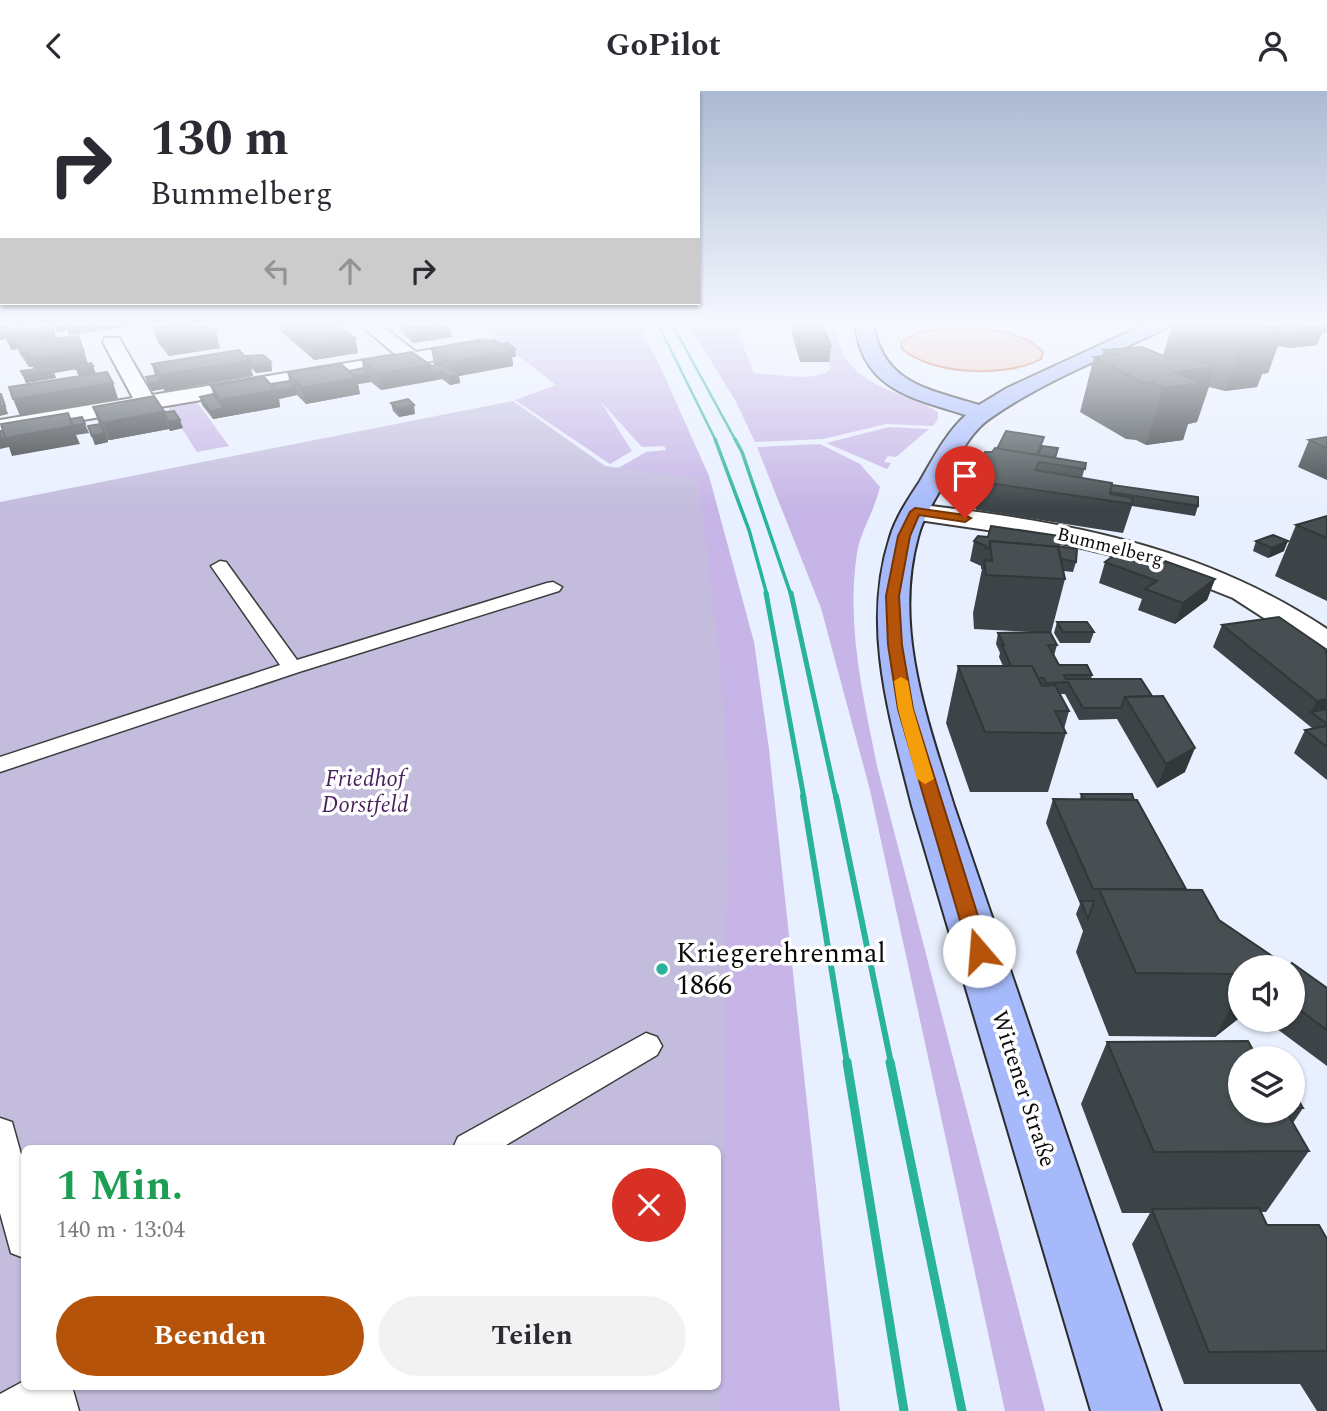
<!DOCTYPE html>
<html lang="de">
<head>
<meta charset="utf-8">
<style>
  :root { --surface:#fff; --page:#f2f2f3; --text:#2b2b33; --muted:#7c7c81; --accent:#b45309 }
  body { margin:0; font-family:Spectral,serif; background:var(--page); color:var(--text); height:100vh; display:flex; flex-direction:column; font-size:26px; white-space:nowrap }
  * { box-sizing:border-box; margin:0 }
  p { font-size:23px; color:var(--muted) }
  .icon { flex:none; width:38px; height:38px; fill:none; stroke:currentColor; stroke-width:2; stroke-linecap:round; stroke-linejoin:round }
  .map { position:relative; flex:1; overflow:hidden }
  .drawer { position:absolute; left:21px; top:1054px; width:700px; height:245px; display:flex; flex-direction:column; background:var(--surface); border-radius:10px; box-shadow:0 2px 5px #0004 }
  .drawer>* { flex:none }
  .hud { position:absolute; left:0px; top:0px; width:700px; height:214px; box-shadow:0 2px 5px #0004; background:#fff; color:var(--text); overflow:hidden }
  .controls { position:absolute; left:1228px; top:864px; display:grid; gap:14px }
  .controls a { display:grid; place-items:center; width:77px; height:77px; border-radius:50%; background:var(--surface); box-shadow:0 2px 5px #0004; font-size:35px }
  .pin { position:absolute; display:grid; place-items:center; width:60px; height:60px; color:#fff; margin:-72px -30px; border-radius:50% 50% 50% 0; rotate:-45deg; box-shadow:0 0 7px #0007 }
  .pin .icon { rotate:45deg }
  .me { position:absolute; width:77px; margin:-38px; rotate:342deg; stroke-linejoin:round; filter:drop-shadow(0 0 5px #0008) }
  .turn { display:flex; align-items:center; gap:24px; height:147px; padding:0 35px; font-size:32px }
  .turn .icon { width:91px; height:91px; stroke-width:2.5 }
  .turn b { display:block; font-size:49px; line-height:60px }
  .lanes { display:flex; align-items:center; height:66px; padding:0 35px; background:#0003; justify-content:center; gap:35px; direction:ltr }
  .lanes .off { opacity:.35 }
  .round { display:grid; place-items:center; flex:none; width:74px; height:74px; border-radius:37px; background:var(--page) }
  .headline { display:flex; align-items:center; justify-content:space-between; height:119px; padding:0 35px }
  h1 { font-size:42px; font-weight:700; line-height:52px; color:#1e9e55 }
  .action { display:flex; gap:14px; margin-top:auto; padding:14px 35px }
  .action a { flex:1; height:80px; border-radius:42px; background:var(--accent); color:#fff; font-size:28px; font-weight:700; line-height:80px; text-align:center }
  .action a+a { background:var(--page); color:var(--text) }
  header { display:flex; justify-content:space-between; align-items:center; height:91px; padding:0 35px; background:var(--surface); font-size:32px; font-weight:700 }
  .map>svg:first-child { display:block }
</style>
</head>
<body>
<header><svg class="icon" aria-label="back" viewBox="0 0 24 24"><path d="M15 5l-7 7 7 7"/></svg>GoPilot<svg class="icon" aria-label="person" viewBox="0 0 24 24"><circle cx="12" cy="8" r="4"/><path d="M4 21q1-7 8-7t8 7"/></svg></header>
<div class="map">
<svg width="1327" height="1320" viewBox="0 0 1327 1320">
  <rect width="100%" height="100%" fill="#e8effe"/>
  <g fill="#c6b5e6">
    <path d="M475,231H637L658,271L709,385L754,551L769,658L840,1320H697L718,1295V1057L615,379L646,361L666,359L664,355L642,356L601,311L632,360L610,373L515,309L556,294Z"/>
    <path d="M687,231H837C810,235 759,223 736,237L754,282C776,283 813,292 831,278L818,240L836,241C839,248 840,260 845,266C866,299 908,302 938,321V328L933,335L886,333L823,348L755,351L735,309Z"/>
    <path d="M197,311L229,355L197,361L168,316Z"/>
    <path d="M889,336L929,338L896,366L888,365L884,371L891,372L887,378L826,352Z"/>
    <path d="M820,353L860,373L880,396C874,421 861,439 857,462C846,534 863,605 877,675L1045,1320H1005L870,699L821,517L757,356Z"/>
  </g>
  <path fill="#c3bcdd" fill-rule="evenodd" d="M513,310L605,375L698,387L719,563L728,693L720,1320H0V411ZM24,1057H718V1295H24Z"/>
  <path fill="#f3c1b0" stroke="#c6613a" stroke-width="2" d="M957,237C985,238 1023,239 1043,261L1041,268C1007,287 932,284 902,258L901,251L919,241Z"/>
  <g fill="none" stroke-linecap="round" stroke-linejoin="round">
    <defs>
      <g id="lane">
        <path d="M220,470L226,471L297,569L547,492L553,491L562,496L559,500L299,581L0,681V666L280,574L211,475Z"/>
        <path d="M646,942L657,946L662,955L657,964L501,1057H453L458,1046Z"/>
        <path d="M0,1027L12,1031L24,1074V1167L11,1162L0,1122Z"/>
        <path d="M24,1290V1295H75L73,1299L79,1320H0V1303Z"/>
      </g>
      <g id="street">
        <path d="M0,231H24L21,235L0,238Z"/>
        <path d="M357,231H377L416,261L485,249L495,255L485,261L0,343V329L133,307L103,251L105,247H119L152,304L396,264Z"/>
        <path d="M915,413C1065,431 1199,453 1327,538V563L1315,560L1233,507L1145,472L1036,446L905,427L901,421L905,415Z"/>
      </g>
      <path id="secondary" d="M855,231H873C882,293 928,298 979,314L1007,297L1150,231H1174L1171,235C1113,263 1045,289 992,326C969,341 959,366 946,389C936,407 923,426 918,446C893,537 927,628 954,715L1161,1320H1091L912,715C890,627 861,536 890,446C896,426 909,407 920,390C934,366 946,342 966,324C911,307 861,298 855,231Z"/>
    </defs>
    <use href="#lane" stroke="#3d3d3d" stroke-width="3"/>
    <use href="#street" stroke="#3d3d3d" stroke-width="4"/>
    <use href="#secondary" stroke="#2c2c2c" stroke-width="4"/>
    <use href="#lane" fill="#fff" fill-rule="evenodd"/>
    <use href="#street" fill="#fff" fill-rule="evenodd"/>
    <use href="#secondary" fill="#a6bafb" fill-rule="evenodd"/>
    <g stroke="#2ab39b" stroke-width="2.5">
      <path d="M657,231L716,350"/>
      <path d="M671,231L736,350"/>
    </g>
    <g stroke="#2ab39b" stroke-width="3.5">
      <path d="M715,348L749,439L767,504"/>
      <path d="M735,348L742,361L791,504"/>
    </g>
    <g stroke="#2ab39b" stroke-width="5">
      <path d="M766,502L804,707"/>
      <path d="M791,502L836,707"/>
    </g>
    <g stroke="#2ab39b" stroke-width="6">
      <path d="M803,705L847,972"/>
      <path d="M836,705L891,972"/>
    </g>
    <g stroke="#2ab39b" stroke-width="9">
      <path d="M847,971L904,1320"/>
      <path d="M890,971L962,1320"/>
    </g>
  </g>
  <g fill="#3d4447">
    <path d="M276,231H335L355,247L358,262L314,269L277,237Z"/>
    <path d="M387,231H449L450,232L452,246L413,252L401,240L400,234L392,235Z"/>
    <path d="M793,231H821L831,255L829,271H800L792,243Z"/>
    <path d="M1173,231H1327V239L1326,241L1322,242L1317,254L1289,257L1278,255L1268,282L1262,283L1257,296L1225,300L1209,296L1197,331L1188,333L1183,349L1146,354L1136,349L1126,348L1080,321L1094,266L1102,265L1104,259L1163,265Z"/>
    <path d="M0,236L10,241L54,242L56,248L84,261L88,273L93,275L96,283L113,292L118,308L20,325L79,285L76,278L54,282L56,287L26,292L21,280L34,278L33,276H29L20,263L18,258L11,259L7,248L0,249Z"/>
    <path d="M153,237H197L220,257L169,265L158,252Z"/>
    <path d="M431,258L516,266H512L513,275L459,285L460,292L450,294L442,288L381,299L371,291L358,293L360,303L306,313L297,304L279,308L280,316L213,328L202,314L200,306L213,303L211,295L271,293L289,290L288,282L349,280L363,278L362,269L430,275L435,274L434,273Z"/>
    <path d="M246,266L271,271L272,280L256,282L251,277L253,285L165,300L162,297L163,298L152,300L148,294L146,286L155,285L152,273Z"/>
    <path d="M391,312L415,323L399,326L393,320Z"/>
    <path d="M93,316L164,321L183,337L170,340L169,338L110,349H108V351L95,354L88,335L99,333Z"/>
    <path d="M1327,346V389L1298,376L1309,349Z"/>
    <path d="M1042,355L1056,367L1086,372L1082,387L1198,415L1195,425L1132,415L1123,442L977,419L969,413L974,385L992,361L997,358Z"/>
    <path d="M1327,425V510L1275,485L1296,434Z"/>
    <path d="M974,450L1058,455L1076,471L1073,481L1063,480L1065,488L1051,542L974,538L973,522L982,478H981V475L970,470Z"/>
    <path d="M1256,450L1284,460L1268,467L1253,460Z"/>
    <path d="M1105,471L1215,488L1207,509L1175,533L1138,519L1142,508L1099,492Z"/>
    <path d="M1057,531L1094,541L1090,552H1060L1054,542Z"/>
    <path d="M1222,534L1327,559V689L1294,662L1305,639L1312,637L1213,556Z"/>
    <path d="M998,542L1057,554L1054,565L1059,574L1092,584L1091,588H1141L1185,681L1157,697L1117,628L1079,629L1065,603H1060L1069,620L1064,638L1066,642L1048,701H970L946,632L958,575H1003L999,566L1000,562L996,553Z"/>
    <path d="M1081,703L1134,709L1186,798L1219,829L1272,865L1266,877H1241V923L1238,928L1215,946L1109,945L1076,861L1083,840L1076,823L1080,813L1046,732L1053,708H1080Z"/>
    <path d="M1293,877L1327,897V975L1265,929H1293Z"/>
    <path d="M1107,951L1241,1020H1293V1000L1303,1017L1293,1032L1309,1060L1266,1121H1261L1267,1134L1327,1148V1320H1317L1300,1293H1184L1132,1153L1150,1122H1122L1081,1013Z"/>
  </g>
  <g fill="#323739">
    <path d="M110,231H149V233L69,244L67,237Z"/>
    <path d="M391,231H400V234L392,235Z"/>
    <path d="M1286,231L1268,282L1262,283L1257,296L1225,300L1243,247L1251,235Z"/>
    <path d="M1299,231H1327L1326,241L1322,242L1317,254L1289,257Z"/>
    <path d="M64,232L66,240L57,241L54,234Z"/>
    <path d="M450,232L452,246L413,252L410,237Z"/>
    <path d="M0,241H5L7,248L0,249Z"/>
    <path d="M54,242L57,250H16Z"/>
    <path d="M216,242L220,257L169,265L164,250Z"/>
    <path d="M355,247L358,262L314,269L311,254Z"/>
    <path d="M15,250L18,258L11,259L8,251Z"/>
    <path d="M515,258L516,266H512L513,275L459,285L460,292L450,294L449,286L452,285L450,271Z"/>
    <path d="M27,260L33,276H29L24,261Z"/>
    <path d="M84,261L89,276L93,275L96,284L79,286L76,278L54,282L56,287L26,292L23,284L35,282L30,268Z"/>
    <path d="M249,270L253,285L165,300L160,284Z"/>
    <path d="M271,271L272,280L256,282L254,274Z"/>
    <path d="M430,274L432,290L381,299L378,283Z"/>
    <path d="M1215,276L1197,331L1188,333L1183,349L1146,354L1163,297L1175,281Z"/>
    <path d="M441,280L442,288L432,290L431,282Z"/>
    <path d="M370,283L371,291L358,293L360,303L306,313L302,297Z"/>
    <path d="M160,290L163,298L152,300L149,292Z"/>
    <path d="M113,292L118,308L20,325L13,308Z"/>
    <path d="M295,296L297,304L279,308L280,316L213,328L210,320L224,317L221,309Z"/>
    <path d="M4,311L8,323L0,325V315Z"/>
    <path d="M414,314L415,323L399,326L397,318Z"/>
    <path d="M164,320L169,338L110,349L104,332Z"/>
    <path d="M180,329L183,337L170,340L168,331Z"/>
    <path d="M85,333L89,342L76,344L80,353L12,365L9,356L0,358V348Z"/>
    <path d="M105,342L108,351L95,354L92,345Z"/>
    <path d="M1288,450L1284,460L1268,467L1272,457Z"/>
    <path d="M1215,488L1207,509L1175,533L1183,512Z"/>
    <path d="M1327,608V629L1311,621L1317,610Z"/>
    <path d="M1195,657L1185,681L1157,697L1166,673Z"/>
    <path d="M1272,865L1266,877H1257Z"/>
    <path d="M1241,898V923L1238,928L1215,946Z"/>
  </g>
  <g fill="#474f52" stroke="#323739" stroke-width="2">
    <path d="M53,231H110L67,237L64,232L54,234Z"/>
    <path d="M284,231H335L355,247L311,254Z"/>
    <path d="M404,231H449L450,232L410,237Z"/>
    <path d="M794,231H821L831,255L801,256Z"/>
    <path d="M1194,231H1283L1251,235L1276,244L1243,247L1223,243Z"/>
    <path d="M193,232L197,237L209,235L216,242L164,250L153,237Z"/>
    <path d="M7,235L8,241L51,235L54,242L14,248L16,250L8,251L5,241H0V236Z"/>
    <path d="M40,244L42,249L78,245L84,261L30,268L27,260L24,261L14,248Z"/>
    <path d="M480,249L484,251L495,249L512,260L450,271L431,258Z"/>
    <path d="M508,252L515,258H510L502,253Z"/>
    <path d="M1142,256L1171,268L1190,266L1215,276L1175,281L1201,292L1163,297L1153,292L1142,291L1094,266L1115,264L1104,259Z"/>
    <path d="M239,259L249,270L160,284L152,273Z"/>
    <path d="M412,261L430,274L378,283L362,269Z"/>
    <path d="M263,264L271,271L254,274L246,265Z"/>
    <path d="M91,272L93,275L76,278V275Z"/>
    <path d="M341,273L357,287L302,297L288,282Z"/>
    <path d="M443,273L459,284L449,286L441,280L431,282L430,275Z"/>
    <path d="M52,276L54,279L23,284L21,280Z"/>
    <path d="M363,277L370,283L355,285L349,280Z"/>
    <path d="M107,281L113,292L13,308L9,296Z"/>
    <path d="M157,284L160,290L149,292L146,286Z"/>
    <path d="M264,286L276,299L221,309L211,295Z"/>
    <path d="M289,290L295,296L277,300L271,293Z"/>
    <path d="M0,303H1L5,315H0Z"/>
    <path d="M213,303L224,317L210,320L200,306Z"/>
    <path d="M154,305L164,320L104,332L101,331L93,316Z"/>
    <path d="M408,308L414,314L397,318L391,312Z"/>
    <path d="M174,320L180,329L168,331L164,321Z"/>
    <path d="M68,322L73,335L5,347L1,333Z"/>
    <path d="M82,326L85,333L73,335L70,328Z"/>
    <path d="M100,333L105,342L92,345L88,335Z"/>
    <path d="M0,340H3L5,347L0,348Z"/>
    <path d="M1006,340L1044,346L1037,364L997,358Z"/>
    <path d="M1327,346V357L1309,349Z"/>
    <path d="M1042,355L1058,357L1055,367L1038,364Z"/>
    <path d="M995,357L1086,372L1085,378L1039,371L1035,379L1112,392L1110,403L1133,407L1132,413L982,391L974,385L985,361H992Z"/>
    <path d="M1112,394L1198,406V415L1110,401Z"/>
    <path d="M1327,425V447L1296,434Z"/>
    <path d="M991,435L1060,445L1058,457V456L990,450L989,458L985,457L986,455L974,450L978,445L988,446Z"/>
    <path d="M1273,444L1288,450L1272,457L1256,450Z"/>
    <path d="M990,450L1058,456L1065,488L986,484L984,469L992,470Z"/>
    <path d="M1058,455L1077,458L1076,471L1061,468Z"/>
    <path d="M1126,456L1215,488L1183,512L1145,498L1157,490L1105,471Z"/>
    <path d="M1279,526L1327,559V561H1325L1327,562V608L1317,610L1222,534Z"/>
    <path d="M1057,531H1087L1094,541H1063Z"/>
    <path d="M1050,541L1057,554H1048L1059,574H1087L1092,584H1064L1066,588H1141L1152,605L1125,606L1121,617H1083L1068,591L1046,592L1044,587H1038L1032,575H1011L1002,554H1004L998,542Z"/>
    <path d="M958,575H1032L1042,595L1055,594L1069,620H1055L1066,642L985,641Z"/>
    <path d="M1163,605L1195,657L1166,673L1125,606Z"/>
    <path d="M1327,618V633L1311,621Z"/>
    <path d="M1327,635V656L1305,639Z"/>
    <path d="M1081,703H1132L1134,709L1084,708Z"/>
    <path d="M1053,708L1137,709L1186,798H1093Z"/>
    <path d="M1099,798L1202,799L1219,829L1272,865L1257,877H1241V883L1136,882Z"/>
    <path d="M1081,810H1094L1088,828Z"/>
    <path d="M1292,872L1327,897V939L1293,914V877H1286Z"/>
    <path d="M1248,950L1258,968H1241V1020H1286L1309,1060L1154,1061L1107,951Z"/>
    <path d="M1293,1000L1303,1017H1293Z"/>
    <path d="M1259,1117L1267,1134H1319L1327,1148V1260L1209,1261L1152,1118Z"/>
  </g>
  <linearGradient id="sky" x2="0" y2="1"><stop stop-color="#acb9d2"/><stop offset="0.56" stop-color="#f5f8ff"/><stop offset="1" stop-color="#f5f8ff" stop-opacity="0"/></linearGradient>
  <rect width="1327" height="416" fill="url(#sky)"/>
  <path fill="#b45309" stroke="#753606" stroke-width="2" d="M915,417L965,424L971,427L965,431L919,424L910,445L899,505L902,554L913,618L989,860L986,866L979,868L972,866L969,860L898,618L888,554L886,505L898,445L910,421Z"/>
  <path fill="#f59e0b" d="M901,586L908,590L913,618L934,688L925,693L917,688L898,618L894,590Z"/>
  <circle fill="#2ab39b" stroke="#fff" stroke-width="2.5" cx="662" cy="878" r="7"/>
  <g text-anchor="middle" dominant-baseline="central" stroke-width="7" stroke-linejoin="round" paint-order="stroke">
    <g font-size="19" fill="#0a0a0a" stroke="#fff">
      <text transform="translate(1110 456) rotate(14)">Bummelberg</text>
    </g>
    <g font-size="23" font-style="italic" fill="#491f5e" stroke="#fff">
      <text x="365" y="688">Friedhof<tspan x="365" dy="26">Dorstfeld</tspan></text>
    </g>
    <g font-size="23" fill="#0a0a0a" stroke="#fff">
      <text transform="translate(1023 998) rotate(72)">Wittener Straße</text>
    </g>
    <g font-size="28" fill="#0a0a0a" stroke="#fff" text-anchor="start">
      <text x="676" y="862">Kriegerehrenmal<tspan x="676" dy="32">1866</tspan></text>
    </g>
  </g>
</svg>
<div class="controls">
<a><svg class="icon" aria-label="sound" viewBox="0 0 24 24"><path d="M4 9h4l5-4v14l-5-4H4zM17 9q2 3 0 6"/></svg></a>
<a><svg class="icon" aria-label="layers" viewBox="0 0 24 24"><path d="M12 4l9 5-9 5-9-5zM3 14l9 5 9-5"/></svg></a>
</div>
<div class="pin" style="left:965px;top:427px;background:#d93025"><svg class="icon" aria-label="arrive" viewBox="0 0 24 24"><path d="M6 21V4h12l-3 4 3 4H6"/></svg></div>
<svg class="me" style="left:979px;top:860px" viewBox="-20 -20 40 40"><circle r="19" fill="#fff"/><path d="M0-13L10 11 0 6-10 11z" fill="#b45309"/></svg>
<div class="hud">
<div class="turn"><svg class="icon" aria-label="right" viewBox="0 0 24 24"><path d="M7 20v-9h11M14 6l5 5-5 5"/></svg><div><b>130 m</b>Bummelberg</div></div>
<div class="lanes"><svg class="icon off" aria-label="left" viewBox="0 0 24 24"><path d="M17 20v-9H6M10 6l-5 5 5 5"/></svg><svg class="icon off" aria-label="ahead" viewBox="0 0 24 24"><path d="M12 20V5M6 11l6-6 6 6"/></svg><svg class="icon" aria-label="right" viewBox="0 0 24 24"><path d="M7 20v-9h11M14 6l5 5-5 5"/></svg></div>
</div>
<section class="drawer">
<div class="headline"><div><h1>1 Min.</h1><p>140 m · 13:04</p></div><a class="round" style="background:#d93025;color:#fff"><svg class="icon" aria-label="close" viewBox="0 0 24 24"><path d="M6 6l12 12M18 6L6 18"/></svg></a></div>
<div class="action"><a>Beenden</a><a>Teilen</a></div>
</section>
</div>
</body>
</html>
